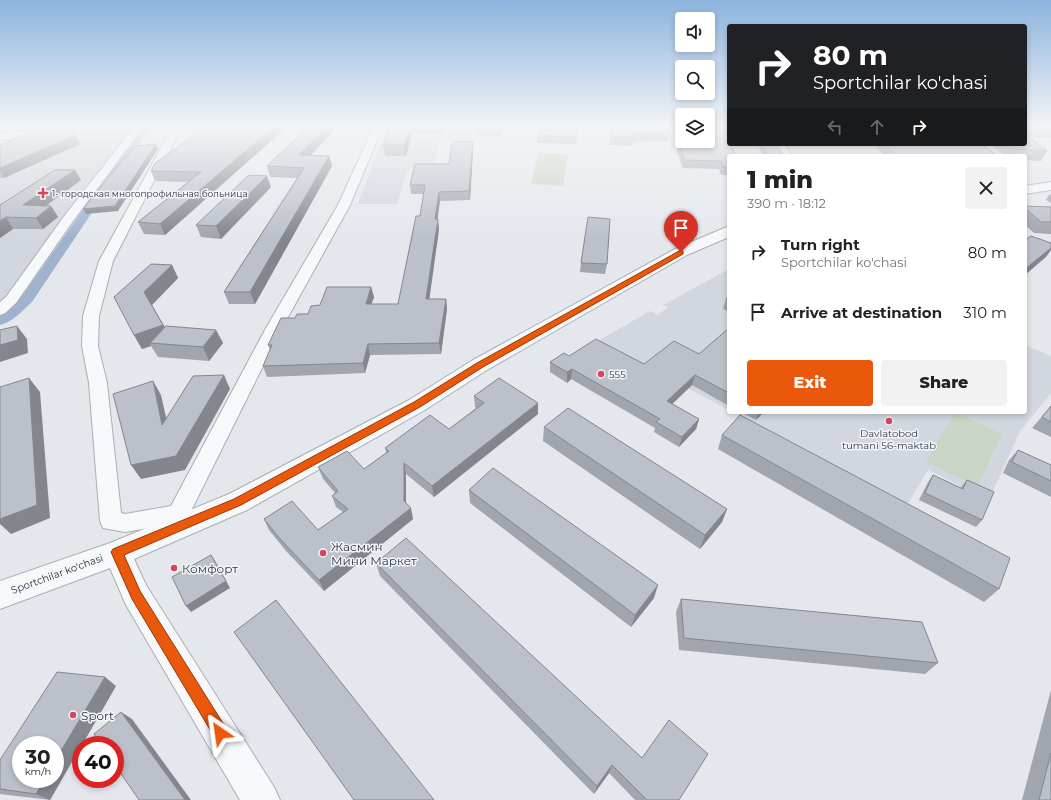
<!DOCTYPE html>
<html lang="en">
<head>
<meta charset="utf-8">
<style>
  :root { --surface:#fff; --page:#f2f2f2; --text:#222; --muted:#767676; --accent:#ea580c }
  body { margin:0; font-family:Montserrat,sans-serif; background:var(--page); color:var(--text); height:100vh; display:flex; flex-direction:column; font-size:15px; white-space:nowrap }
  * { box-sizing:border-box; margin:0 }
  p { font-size:13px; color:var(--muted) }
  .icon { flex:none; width:22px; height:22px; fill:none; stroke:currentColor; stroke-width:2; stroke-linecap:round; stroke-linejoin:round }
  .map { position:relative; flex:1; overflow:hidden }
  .sheet { position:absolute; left:727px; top:154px; width:300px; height:260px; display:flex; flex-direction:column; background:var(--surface); border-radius:4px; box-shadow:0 2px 6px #0003 }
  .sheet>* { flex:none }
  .guide { position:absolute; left:727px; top:24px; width:300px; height:122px; border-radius:4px; box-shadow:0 2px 6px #0003; background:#202124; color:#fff; overflow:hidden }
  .controls { position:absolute; left:675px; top:12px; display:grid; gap:8px }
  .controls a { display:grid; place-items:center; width:40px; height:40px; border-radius:4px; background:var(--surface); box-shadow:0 2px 6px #0003; font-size:20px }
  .speed { position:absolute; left:12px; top:736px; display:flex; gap:8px; font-size:20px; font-weight:700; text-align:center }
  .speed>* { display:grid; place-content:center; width:52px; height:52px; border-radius:50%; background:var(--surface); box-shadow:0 2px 6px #0003; line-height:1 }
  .speed small { font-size:10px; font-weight:400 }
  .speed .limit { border:6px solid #d22; background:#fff; color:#111 }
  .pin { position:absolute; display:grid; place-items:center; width:34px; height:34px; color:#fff; margin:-41px -17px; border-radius:50% 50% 50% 0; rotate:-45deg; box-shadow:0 0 4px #0007 }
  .pin .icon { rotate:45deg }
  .me { position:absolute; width:44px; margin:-22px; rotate:328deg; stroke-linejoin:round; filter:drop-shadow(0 0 3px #0008) }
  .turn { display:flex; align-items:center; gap:14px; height:84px; padding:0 20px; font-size:18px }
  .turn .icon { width:52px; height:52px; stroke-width:2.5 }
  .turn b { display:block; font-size:28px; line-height:34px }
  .lanes { display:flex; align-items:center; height:38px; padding:0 20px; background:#0003; justify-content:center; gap:20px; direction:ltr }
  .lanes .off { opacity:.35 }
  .round { display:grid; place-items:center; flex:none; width:42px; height:42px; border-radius:4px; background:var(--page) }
  .overview { display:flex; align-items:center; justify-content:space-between; height:68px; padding:0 20px }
  h1 { font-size:24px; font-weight:800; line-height:30px }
  .action { display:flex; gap:8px; margin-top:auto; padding:8px 20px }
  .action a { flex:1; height:46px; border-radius:4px; background:var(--accent); color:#fff; font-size:16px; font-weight:800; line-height:46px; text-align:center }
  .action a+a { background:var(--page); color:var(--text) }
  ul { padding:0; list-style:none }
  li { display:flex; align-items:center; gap:12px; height:60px; padding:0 20px }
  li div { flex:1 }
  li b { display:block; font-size:15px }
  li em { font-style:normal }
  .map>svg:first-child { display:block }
</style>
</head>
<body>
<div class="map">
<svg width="1051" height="800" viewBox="0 0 1051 800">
  <rect width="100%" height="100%" fill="#e4e7ec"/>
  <g fill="#d2d6de">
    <path d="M0,126H49L43,129L0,135Z"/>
    <path d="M92,126H134L110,157L108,163L0,305V151L39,135L54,132Z"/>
    <path d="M387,126H478L471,140L439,141L433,166L415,167L407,171L397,204H358Z"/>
    <path d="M729,269V410L598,341L650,311L658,315L668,307L663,305Z"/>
    <path d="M1025,345L1051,356V393L1020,431L989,500L928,470L907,505L733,412H1025Z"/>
  </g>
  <g fill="#c9d6c5">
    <path d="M538,153L568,154L563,186L531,184Z"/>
    <path d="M955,412L1002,434L977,487L926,462Z"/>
  </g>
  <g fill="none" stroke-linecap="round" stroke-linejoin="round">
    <g fill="#9fb4cc" fill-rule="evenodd">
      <path d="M144,126H152L116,178H110L108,176Z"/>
      <path d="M98,193L103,196L32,302C23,310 13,322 0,325V315L22,296L94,194Z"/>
    </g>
    <defs>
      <g id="minor">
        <path d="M52,126H77L73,129L0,140V134Z"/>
        <path d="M135,126H144L73,221L16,303L5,313L0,315V302L6,297L65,215Z"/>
        <path d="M173,126H182L113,261L99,316L98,346L107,383L121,513L125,514L171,506L266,328L338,205L374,126H383L350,205L282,328L177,539L169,542L161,539L158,532L161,526L125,532L103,528L100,521L89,383L82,346L83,316L99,261Z"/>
        <path d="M775,144H785L792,156H782Z"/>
      </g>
      <g id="tertiary">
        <path d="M1051,182V190L1025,194V186Z"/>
        <path d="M729,226V237L687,255L487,370L425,410L247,510L134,559L146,585L274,787L280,800H240L126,605L110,568L0,609V581L110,543L229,494L409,400L473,360L675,249Z"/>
      </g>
    </defs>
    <use href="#minor" stroke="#a9aeb7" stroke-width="2"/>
    <use href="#tertiary" stroke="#a9aeb7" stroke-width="2"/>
    <use href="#minor" fill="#f7f8fa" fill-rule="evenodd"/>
    <use href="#tertiary" fill="#f7f8fa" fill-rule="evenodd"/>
  </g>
  <g fill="#a1a5ae">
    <path d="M288,126L165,235L144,234L138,222L188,182L155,181L151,171Z"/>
    <path d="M390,126H444L442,134H412L406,156H385L383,145Z"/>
    <path d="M476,126H505L501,136L475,135V129Z"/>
    <path d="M578,126L576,144L537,143L538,135Z"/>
    <path d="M611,126L670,134L668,141L633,142V146L609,145Z"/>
    <path d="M708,126H729V139H728L729,156V175H721L719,169L683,168L677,152L679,144L710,145L708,139Z"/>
    <path d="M1025,126H1051V138L1029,137L1047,151L1041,161L1025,160V156H1005L990,144H1025Z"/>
    <path d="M80,144L4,178H0V145Z"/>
    <path d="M757,144H776L784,156H764Z"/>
    <path d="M874,144H982L997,156H884Z"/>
    <path d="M473,150L470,200L440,201L437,219L439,229L429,299H446L447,309L441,354L370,355L365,373L267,377L263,366L270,350L268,345L295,318L308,314L320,305L371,287L374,297L371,304H398L420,216L424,194H411L410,185Z"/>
    <path d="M311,155L329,156L332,166L255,304H229L224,292L297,178L270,177L267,166Z"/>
    <path d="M75,170L81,180L46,206H51L58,217L43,229H13L0,238V205Z"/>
    <path d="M271,187L221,239L201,237L196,225Z"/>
    <path d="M1051,194V203L1046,200L1049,195Z"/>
    <path d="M1025,206L1051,207V234L1034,233L1025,225Z"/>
    <path d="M581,263L607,264L605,274L580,272Z"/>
    <path d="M172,265L178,278L152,305L165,327L216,330L223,343L209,361L158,357L151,346L142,349L134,335Z"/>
    <path d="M729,297V312L723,309L726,299Z"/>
    <path d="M729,328V406L692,385L672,404L699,419L696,429L679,447L654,432L655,428L571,379L567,383L550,372V362L569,356L644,364L699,354Z"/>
    <path d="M474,396L538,414L434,497L406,474V504L413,519L324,591L286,551L269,530L264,519L318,530L343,512L336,507L332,496L335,493L323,479L318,467L364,469L386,453L385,448L449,429L476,408L475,407Z"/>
    <path d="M1051,406V437L1032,428Z"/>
    <path d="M741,412H764L756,420Z"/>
    <path d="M544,427L727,509L722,522L700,549L543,441Z"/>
    <path d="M722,435L999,589L984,602L718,449Z"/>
    <path d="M1018,450L1051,465V497L1003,473L1009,460Z"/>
    <path d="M933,475L960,488L967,480L982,520L976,527L919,500L928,482Z"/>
    <path d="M469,490L654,598L631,627L470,503Z"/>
    <path d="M376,563L679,800H635L609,773L594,794L380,576Z"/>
    <path d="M681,599L938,663L925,674L679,650L676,612Z"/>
    <path d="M116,686L82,745H81V746L50,800L0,794V760Z"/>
    <path d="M1051,690V800H1022Z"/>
  </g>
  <g fill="#83868d">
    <path d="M275,126H288L165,235L160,224Z"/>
    <path d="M327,126H338L302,165L299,155Z"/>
    <path d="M410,126H411L412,134L406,156L404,145Z"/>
    <path d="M442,126H444L442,134Z"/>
    <path d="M502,126H505L501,136V130Z"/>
    <path d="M76,135L80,144L4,178L0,171V168Z"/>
    <path d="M473,141V150L470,200L469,191Z"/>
    <path d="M156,144L158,149L118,211L86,214L83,209Z"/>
    <path d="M329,156L332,166L255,304L250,292Z"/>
    <path d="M75,170L81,180L30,217L23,205Z"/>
    <path d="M267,176L271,187L221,239L216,226Z"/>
    <path d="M439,192L440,201L436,229L435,219Z"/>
    <path d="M51,206L58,217L43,229L36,218Z"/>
    <path d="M6,217L13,229L0,238V221Z"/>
    <path d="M438,219L439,229L428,309L426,299Z"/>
    <path d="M1051,248V250L1046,257L1025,275V269Z"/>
    <path d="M172,265L178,278L151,306L144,292Z"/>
    <path d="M371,287L374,297L368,314L366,304Z"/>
    <path d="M446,299L447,309L441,354L439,343Z"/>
    <path d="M163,325L171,339L150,343L151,346L142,349L134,335Z"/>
    <path d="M17,326L27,339L28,353L0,362V345Z"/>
    <path d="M216,330L223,343L209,361L203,347Z"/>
    <path d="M368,344L370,355L365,373L363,363Z"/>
    <path d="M572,369L571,379L567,383V372Z"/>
    <path d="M224,375L230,389L185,470L141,479L131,465Z"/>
    <path d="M695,375L692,385L665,411L667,401Z"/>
    <path d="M29,378L40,392L50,518L11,534L0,524V519Z"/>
    <path d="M153,381L161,395L171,439L162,425Z"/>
    <path d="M538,403V414L434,497L432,486Z"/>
    <path d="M759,412H764L756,420Z"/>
    <path d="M699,419L696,429L679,447L682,437Z"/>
    <path d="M404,463L406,474V511L411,508L413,519L324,591L319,580L404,501Z"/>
    <path d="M727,509L722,522L700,549L705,535Z"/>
    <path d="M211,555L215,561L230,588L191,612L186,606Z"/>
    <path d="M658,585L654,598L631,627L635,615Z"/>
    <path d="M105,677L116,686L82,745H81V746L50,800L36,794L45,779H55V761Z"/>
    <path d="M121,712L132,719L191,800H185Z"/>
    <path d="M612,765L609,773L594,794L597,786Z"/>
  </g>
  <g fill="#bbc0ca" stroke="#83868d">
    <path d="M207,126H275L160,224L138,222L201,172L151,171L155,163Z"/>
    <path d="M309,126H327L299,155L329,156L250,292H224L304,168L267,166Z"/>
    <path d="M390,126H410L404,145H383Z"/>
    <path d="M476,126H502L501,130L475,129Z"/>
    <path d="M540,126H578L576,137L538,135Z"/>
    <path d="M611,126H666L670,134H634V138L610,137Z"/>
    <path d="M708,126H729V131H724L729,141V144H730L736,156H729V167H723L721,161L685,160L679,144L715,145Z"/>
    <path d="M1025,126H1051V128L1025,127Z"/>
    <path d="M36,130L76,135L0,168V145Z"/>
    <path d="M1025,134L1047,151L1014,149L1008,144H1025Z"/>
    <path d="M473,141L469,191L439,192L435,219H438L426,299H446L439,343L368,344L363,363L263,366L272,345H268L281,318H295L297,314H308L311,306L320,305L327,287H371L366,304H398L416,216H420L425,185H410L415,164H449L452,142Z"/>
    <path d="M156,144L115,206L83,209L110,175L136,146Z"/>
    <path d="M762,144H776L784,156H768Z"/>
    <path d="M886,144H982L997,156H896Z"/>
    <path d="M55,170H75L23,205L51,206L36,218L6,217L0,221V205Z"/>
    <path d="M249,175L267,176L216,226L196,225Z"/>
    <path d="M1025,206L1051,207V222H1041L1025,208Z"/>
    <path d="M588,217L610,219L607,264L581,263Z"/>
    <path d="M1031,236L1051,243V248L1025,269V240Z"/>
    <path d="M151,264L172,265L144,292L163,325L134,335L114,297Z"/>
    <path d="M729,297V301L726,299Z"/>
    <path d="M17,326L18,340L0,345V330Z"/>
    <path d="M166,326L216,330L203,347L150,343Z"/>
    <path d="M729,328V393L695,375L667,401L699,419L682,437L656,422L660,419L572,369L567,372L550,362L564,353L569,356L596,339L644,364L674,341L699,354Z"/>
    <path d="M224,375L176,456L131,465L113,394L153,381L162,425L193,376Z"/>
    <path d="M29,378L37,505L0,519V387Z"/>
    <path d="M499,378L538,403L432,486L404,463V501L411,508L319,580L281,540L264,519L292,501L318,530L348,509L332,496L338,491L318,467L347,451L364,469L389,451L385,448L430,415L449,429L484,403L474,396Z"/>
    <path d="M1051,406V422L1042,417Z"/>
    <path d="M568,408L727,509L705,535L544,427Z"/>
    <path d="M740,415L1010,558L999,589L722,435Z"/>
    <path d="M1018,450L1051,465V481L1012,462Z"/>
    <path d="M493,468L658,585L635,615L469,490Z"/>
    <path d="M933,475L963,489L967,480L994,492L982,520L925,493Z"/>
    <path d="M406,538L642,758L669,720L708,754L679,800H647L612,765L597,786L376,563Z"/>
    <path d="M211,555L226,581L186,606L172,577Z"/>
    <path d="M681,599L922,622L938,663L684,638Z"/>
    <path d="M276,600L434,800H354L234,632Z"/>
    <path d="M57,672L105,677L55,761V745H21V779H45L36,794L0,789V760Z"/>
    <path d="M121,712L185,800H139L115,765V745H102L94,734Z"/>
    <path d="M1051,753V800H1039Z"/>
  </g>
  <linearGradient id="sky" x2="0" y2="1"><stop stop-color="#8bb4dd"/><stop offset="0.53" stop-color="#f3f4f6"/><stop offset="1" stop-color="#f3f4f6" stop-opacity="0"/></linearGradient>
  <rect width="1051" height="238" fill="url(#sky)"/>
  <path fill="#ea580c" stroke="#983908" d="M681,250L683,251V254L483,367L420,407L241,505L124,555L140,591L226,728L228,733L226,738L220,741L215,738L132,599L111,552L113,549L234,499L414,402L477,363Z"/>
  <g fill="#d1495b" stroke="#f4f6f9" stroke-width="1.5">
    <path d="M41 187h4v4h4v4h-4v4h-4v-4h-4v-4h4z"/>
    <circle cx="601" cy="374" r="4"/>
    <circle cx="889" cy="421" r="4"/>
    <circle cx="323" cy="553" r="4"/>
    <circle cx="174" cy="568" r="4"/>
    <circle cx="73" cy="715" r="4"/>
  </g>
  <g text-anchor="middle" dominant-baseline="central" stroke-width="3" stroke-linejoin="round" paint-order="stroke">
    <g font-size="9" fill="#2b3445" stroke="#f4f6f9" text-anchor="start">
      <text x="52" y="193">1- городская многопрофильная больница</text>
    </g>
    <g font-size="10" fill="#2b3445" stroke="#f4f6f9" text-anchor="start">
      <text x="609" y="374">555</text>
      <text x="889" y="433" text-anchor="middle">Davlatobod<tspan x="889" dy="12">tumani 56-maktab</tspan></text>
    </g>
    <g font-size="10" fill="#2b3445" stroke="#f4f6f9">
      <text transform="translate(57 574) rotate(-20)">Sportchilar ko'chasi</text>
    </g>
    <g font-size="12" fill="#2b3445" stroke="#f4f6f9" text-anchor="start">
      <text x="331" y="546">Жасмин<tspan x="331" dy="14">Мини Маркет</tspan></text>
      <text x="182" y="568">Комфорт</text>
      <text x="81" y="715">Sport</text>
    </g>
  </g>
</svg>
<div class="controls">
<a><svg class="icon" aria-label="sound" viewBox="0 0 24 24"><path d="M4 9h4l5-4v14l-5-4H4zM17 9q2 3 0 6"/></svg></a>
<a><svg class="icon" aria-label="search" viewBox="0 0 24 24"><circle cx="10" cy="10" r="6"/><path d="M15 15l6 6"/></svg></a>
<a><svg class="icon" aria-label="layers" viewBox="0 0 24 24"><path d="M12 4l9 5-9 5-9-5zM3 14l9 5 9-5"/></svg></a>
</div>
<div class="speed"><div>30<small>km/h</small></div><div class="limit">40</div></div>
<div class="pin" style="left:681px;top:252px;background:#d93025"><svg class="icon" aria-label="arrive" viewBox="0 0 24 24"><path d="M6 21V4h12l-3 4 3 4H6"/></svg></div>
<svg class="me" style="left:220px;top:733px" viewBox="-20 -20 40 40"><path d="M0-17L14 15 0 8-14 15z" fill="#ea580c" stroke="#fff" stroke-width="4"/></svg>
<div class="guide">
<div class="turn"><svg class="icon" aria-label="right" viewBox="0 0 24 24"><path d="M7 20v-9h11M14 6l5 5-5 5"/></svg><div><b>80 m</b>Sportchilar ko'chasi</div></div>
<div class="lanes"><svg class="icon off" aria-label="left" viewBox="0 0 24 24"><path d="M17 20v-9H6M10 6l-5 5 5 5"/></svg><svg class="icon off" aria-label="ahead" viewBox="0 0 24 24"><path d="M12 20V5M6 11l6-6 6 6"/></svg><svg class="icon" aria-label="right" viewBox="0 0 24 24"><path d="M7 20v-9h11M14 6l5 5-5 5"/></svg></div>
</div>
<section class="sheet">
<div class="overview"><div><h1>1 min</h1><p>390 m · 18:12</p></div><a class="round"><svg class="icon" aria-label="close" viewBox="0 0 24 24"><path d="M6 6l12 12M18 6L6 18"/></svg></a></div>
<ul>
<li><svg class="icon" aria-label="right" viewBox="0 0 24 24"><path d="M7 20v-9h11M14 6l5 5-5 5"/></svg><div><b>Turn right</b><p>Sportchilar ko'chasi</p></div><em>80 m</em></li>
<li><svg class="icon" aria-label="arrive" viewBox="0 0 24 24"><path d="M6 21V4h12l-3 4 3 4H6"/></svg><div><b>Arrive at destination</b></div><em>310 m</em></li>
</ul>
<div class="action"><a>Exit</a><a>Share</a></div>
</section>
</div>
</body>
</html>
